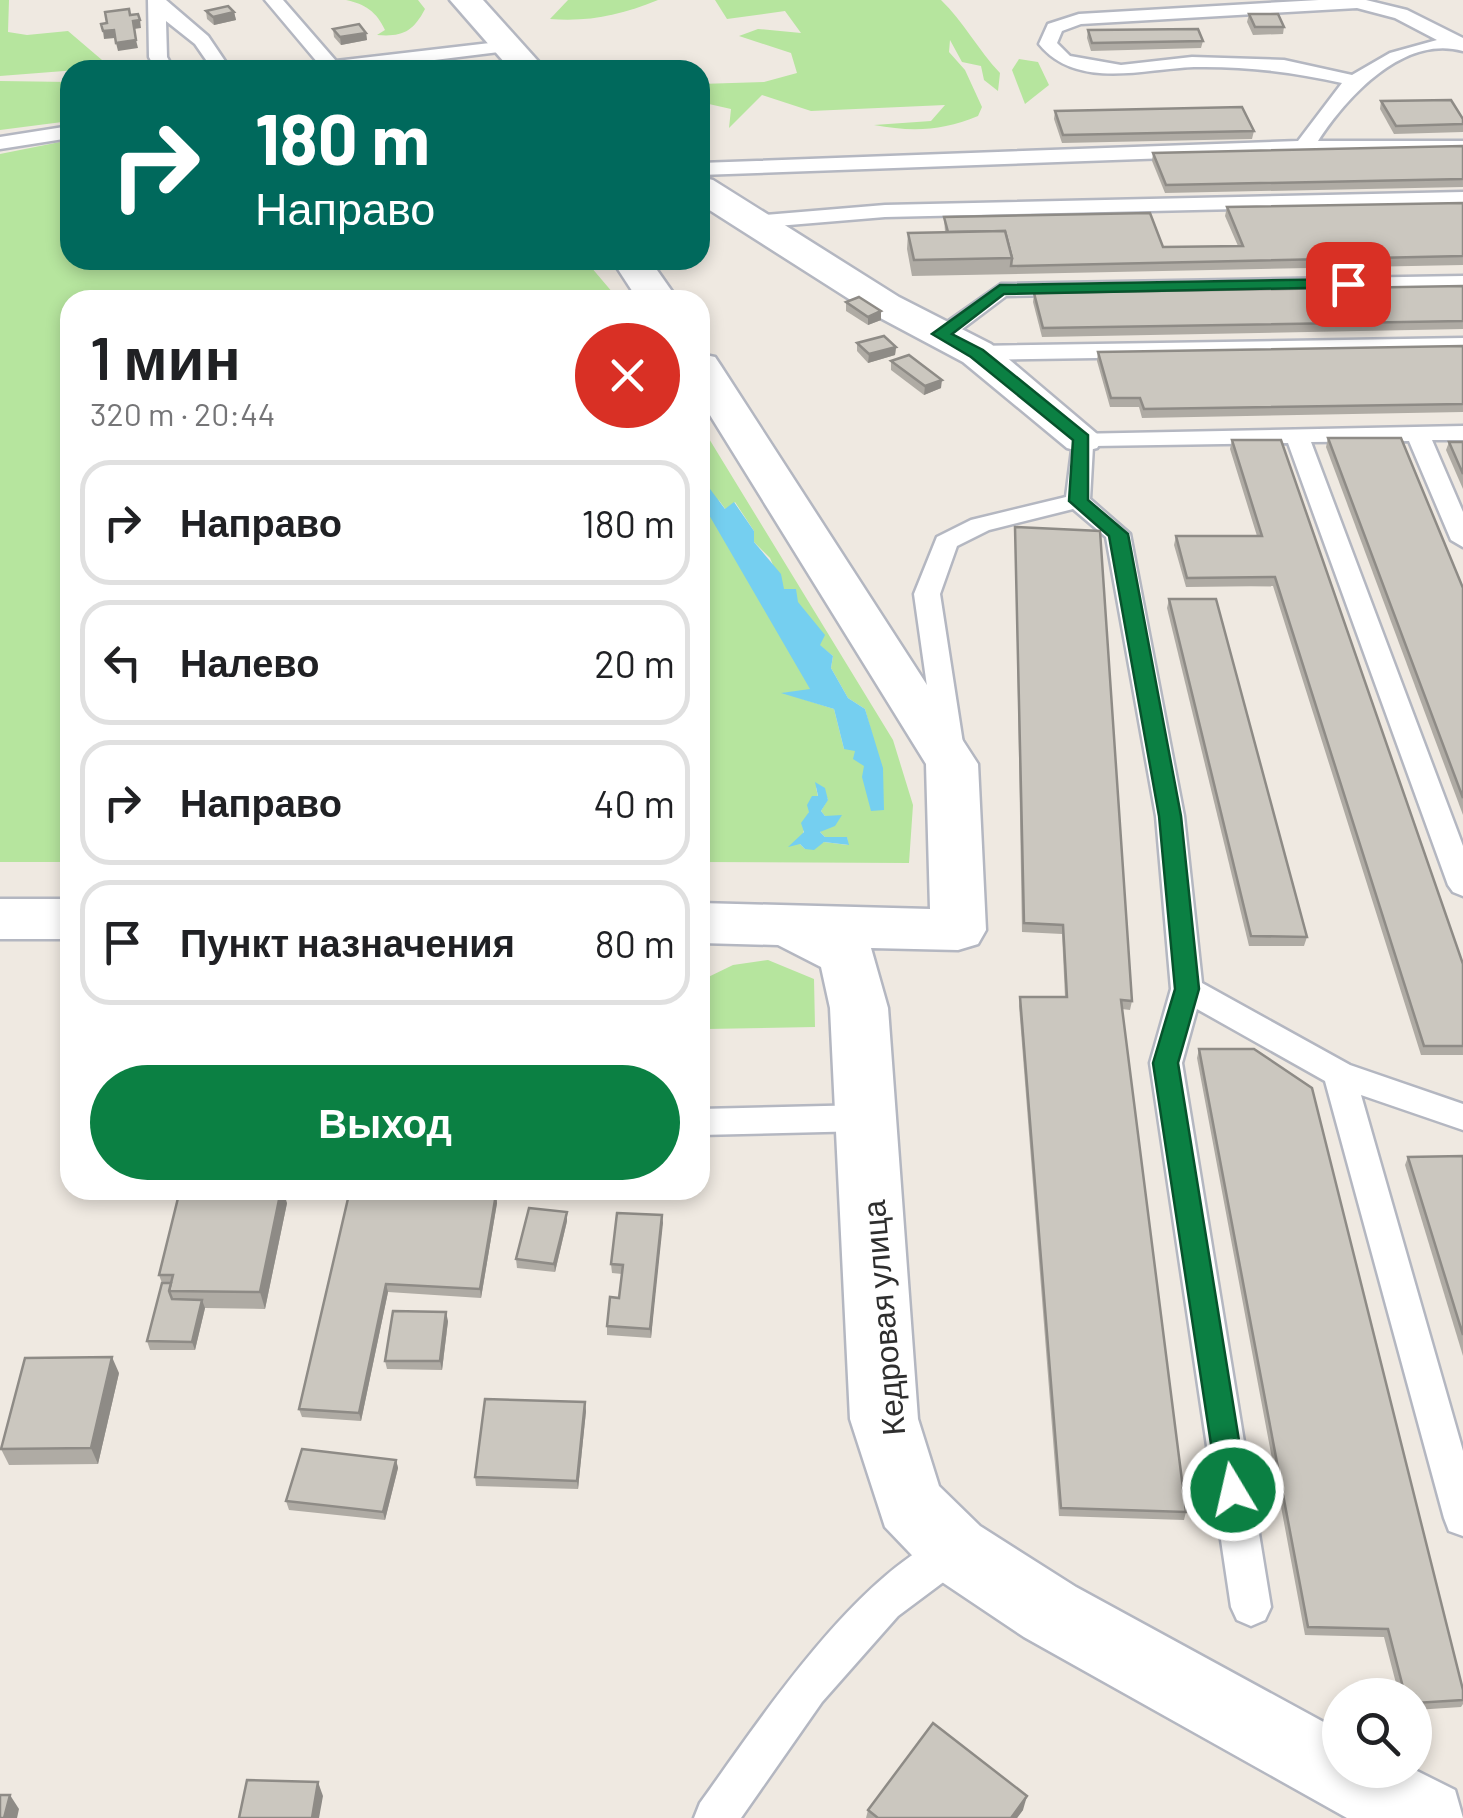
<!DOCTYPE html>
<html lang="ru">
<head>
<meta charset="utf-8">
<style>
  :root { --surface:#fff; --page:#f2f2f2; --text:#202124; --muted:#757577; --line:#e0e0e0; --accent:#0b8043 }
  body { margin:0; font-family:Barlow,sans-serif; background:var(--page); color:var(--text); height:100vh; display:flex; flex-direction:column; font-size:38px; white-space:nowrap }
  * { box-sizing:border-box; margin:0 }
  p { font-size:32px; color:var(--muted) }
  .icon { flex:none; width:55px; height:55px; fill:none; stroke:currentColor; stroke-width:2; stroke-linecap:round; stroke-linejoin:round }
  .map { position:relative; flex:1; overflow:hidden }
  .side { position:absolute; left:60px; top:290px; width:650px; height:910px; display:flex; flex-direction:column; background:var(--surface); border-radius:30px; box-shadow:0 5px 15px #0003 }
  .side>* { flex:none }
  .guide { position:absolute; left:60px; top:60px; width:650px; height:210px; border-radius:30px; box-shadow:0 5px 15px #0003; background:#00695c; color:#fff; overflow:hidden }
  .buttons { position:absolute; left:1322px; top:1678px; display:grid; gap:20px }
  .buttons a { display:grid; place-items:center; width:110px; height:110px; border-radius:50%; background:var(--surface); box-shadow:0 5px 15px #0003; font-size:50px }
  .pin { position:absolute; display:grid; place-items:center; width:85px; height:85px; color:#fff; margin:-42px; border-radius:20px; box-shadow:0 5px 15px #0006 }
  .me { position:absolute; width:110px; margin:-55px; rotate:351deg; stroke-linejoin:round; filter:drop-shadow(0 0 8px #0008) }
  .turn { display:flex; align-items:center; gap:35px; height:210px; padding:0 30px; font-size:45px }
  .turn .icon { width:130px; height:130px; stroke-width:2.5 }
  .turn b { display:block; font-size:70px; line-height:85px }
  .round { display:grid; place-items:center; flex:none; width:105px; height:105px; border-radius:52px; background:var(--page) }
  .summary { display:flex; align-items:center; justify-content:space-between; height:170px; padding:0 30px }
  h1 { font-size:60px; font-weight:600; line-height:75px }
  .action { display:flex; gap:20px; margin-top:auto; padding:20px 30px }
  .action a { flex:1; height:115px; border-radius:60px; background:var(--accent); color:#fff; font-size:40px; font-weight:600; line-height:115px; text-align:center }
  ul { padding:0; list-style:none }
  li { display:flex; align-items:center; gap:30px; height:125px; margin:0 20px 15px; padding:0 10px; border:5px solid var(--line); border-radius:30px }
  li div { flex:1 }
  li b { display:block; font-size:38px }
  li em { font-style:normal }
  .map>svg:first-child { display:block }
</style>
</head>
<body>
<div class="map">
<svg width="1463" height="1818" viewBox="0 0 1463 1818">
  <rect width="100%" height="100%" fill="#efe9e1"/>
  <g fill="#b6e59e" fill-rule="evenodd">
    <path d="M0,0H9L8,32L27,35L68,31L102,60L90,69L0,76Z"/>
    <path d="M346,0H418L425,9C413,32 402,37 377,35L385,30C377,12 365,4 346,0Z"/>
    <path d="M568,0H658C621,15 590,22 550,19Z"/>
    <path d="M715,0H941C964,22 978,50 1000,73L998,91L984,80L981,66L962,62L950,40L949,52L965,70L982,107L978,116C942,131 912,132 874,125L931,121L945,105L811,111L762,95L729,128L731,109L700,102V84L764,82L797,73L791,53L739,36L758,29L801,33L785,11L727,19Z"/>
    <path d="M1019,59L1038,62L1049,85L1025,104L1012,70Z"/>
    <path d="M0,81L70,82V121L0,130Z"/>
    <path d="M70,140V260H585L619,300H70V862H0V154Z"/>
    <path d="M700,424L893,740L913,805L909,863L700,862ZM718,499L726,510L735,502L754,531V542L770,558L783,589L824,635L819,645L833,656L831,668L848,698L865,709L873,738L844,749L834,709L784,693L811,690ZM816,787L828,799L821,811L825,816H841L820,832L825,837H847L848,845L824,842L805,849L800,844L809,812L818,797Z"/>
    <path d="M768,960L814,979L815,1027L706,1029L700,1049V981L733,965Z"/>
  </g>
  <g fill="#75cff0">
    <path d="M707,485L725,509L734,502L754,531V542L781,574L784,589H796L798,602L825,635L820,645L833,656L831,668L848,698L865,709L883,768L884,810L871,811L862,777L864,766L853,759L855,751L844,749L834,709L781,693L810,689L705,508Z"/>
    <path d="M815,782L825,788L828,800L821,811L825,816L842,815L835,826L820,832L825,837H847L849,845L824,842L814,850L805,849L800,844L788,847L804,832L801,823L809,812L807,805L812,796H818Z"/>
  </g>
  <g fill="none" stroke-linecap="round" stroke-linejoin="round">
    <defs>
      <g id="lane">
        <path d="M148,0H166L208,36L231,70H213L195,44L166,21L167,57L174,70H156L149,57Z"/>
        <path d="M265,0H283L336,61L507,41L516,46L507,51L354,70H300L318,63Z"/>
        <path d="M1319,0H1366L1407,10L1463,38V51C1403,34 1346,98 1318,141H1463V153H1304L700,175V163L1298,141L1342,83C1293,72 1245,66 1194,67C1143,69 1076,90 1039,44L1048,24L1079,14ZM1357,8L1395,18L1437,40L1390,53L1352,75L1284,60L1192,57L1121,65L1070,56L1057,43L1062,31L1081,24Z"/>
        <path d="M70,126V138L0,149V137Z"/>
        <path d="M1463,192V204L885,217L754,228L744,222L754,216L885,205Z"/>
        <path d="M1463,276V288L1006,296L949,339H933L930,334L1001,284Z"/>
        <path d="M1463,338V352L977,360L966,353L977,346Z"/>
        <path d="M1463,426V440H1432L1463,512V547L1451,540L1409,441L1311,442L1463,846V896L1453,892L1448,885L1288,443L1093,446L1090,499L1130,534L1184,816L1202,983L1350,1065L1463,1104V1130L1361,1095L1463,1451V1536L1449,1531L1444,1518L1325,1081L1197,1009L1182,1063L1271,1607L1265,1620L1251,1626L1237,1620L1231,1607L1150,1063L1171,989L1156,816L1106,537L1073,509L989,530L957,546L940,594L964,750L960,757H940L936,750L914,594L937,537L971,520L1066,497L1074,434Z"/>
        <path d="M866,1105L878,1109L882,1118L878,1127L866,1131L700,1135V1109Z"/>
        <path d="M955,1532L969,1537L975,1550L969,1563L898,1616L822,1702L741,1818H694L700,1803C760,1720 858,1569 955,1532Z"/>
      </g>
      <g id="street">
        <path d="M450,0H483L546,70H511Z"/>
        <path d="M700,177L713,180L899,297L991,344L1103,439L1097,448L1082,452L1067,448L963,362L871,313L700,204Z"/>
        <path d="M612,260H650L678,300H638Z"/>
        <path d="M700,354L715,357L721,366L978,764L986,930L978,944L958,950L871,948L888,1008L918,1419L939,1486L980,1526L1076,1587L1340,1731V1770H1415L1455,1790L1463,1818H1347L1024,1637L930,1574L885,1527L850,1419L830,1008L821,967L778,945L700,943V903L930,909L926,764L700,399Z"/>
        <rect x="0" y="899" width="70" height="40"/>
      </g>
    </defs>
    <use href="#lane" stroke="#b4b7c1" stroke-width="5"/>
    <use href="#street" stroke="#b4b7c1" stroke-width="5"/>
    <use href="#lane" fill="#fff" fill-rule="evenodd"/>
    <use href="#street" fill="#fff" fill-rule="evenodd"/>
  </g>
  <g fill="#afaba4">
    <path d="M206,11L234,12L236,20L214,25L207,19Z"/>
    <path d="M1249,14L1284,27L1283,34L1253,35L1247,22Z"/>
    <path d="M333,29L366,33L367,40L341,45L334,37Z"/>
    <path d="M1088,30L1203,41L1201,48L1091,51L1087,38Z"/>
    <path d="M1381,101L1463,119V132L1394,134L1380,109Z"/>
    <path d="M1055,111L1254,131L1252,139L1062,143L1054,119Z"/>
    <path d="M1463,146V187L1165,193L1152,161L1153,153Z"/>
    <path d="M1463,203V265L912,276L907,249L908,233L945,232L944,217L1163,247L1238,246L1225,216L1227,207Z"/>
    <path d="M1463,286V329L1042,337L1033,302L1034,293Z"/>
    <path d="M846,302L881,320L868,325L846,311Z"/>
    <path d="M857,343L896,347L895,355L868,363L857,351Z"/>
    <path d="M1463,346V412L1142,418L1139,407H1110L1097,361L1098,352Z"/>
    <path d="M891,361L941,388L924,395L891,370Z"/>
    <path d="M1328,438L1463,588V815L1326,447Z"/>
    <path d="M1232,440L1463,964V1055H1421L1273,586L1186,587L1174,545L1176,536H1257L1230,449Z"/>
    <path d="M1449,442H1463V489L1446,450Z"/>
    <path d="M1015,527L1132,1001L1130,1010L1122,1009L1186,1512L1184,1520L1059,1516L1019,1006L1020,997H1065L1062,934L1022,932Z"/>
    <path d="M1169,599L1307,937L1304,946H1249L1167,608Z"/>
    <path d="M1199,1049L1463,1690V1704L1461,1707L1415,1710V1695H1399L1384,1637L1305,1635L1197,1058Z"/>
    <path d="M1463,1156V1356L1405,1165L1408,1157Z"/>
    <path d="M350,1190L496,1194L497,1203L481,1298L388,1292L361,1421L302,1417L299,1409Z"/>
    <path d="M287,1203L265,1309L205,1308L195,1350H150L147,1341L162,1283L159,1275Z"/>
    <path d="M567,1212V1221L555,1272L517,1268L516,1259Z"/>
    <path d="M662,1215L651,1338L607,1335V1326L619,1298L622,1274L612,1273L611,1264Z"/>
    <path d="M448,1321L442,1370L387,1369L385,1361Z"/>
    <path d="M119,1373L98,1464L9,1465L1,1449Z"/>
    <path d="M586,1411L578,1489L476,1486L475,1477Z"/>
    <path d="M396,1460L398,1468L385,1520L289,1510L286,1501Z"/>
    <path d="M868,1810H1023L1017,1818H866Z"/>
  </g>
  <g fill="#8e8b86">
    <path d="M234,12L236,20L214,25L213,17Z"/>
    <path d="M140,20L141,28L134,29L133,21Z"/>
    <path d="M114,30L115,38L104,39L103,31Z"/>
    <path d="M366,33L367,40L341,45L340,37Z"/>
    <path d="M136,40L138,48L118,51L116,43Z"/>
    <path d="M881,311V320L868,325V317Z"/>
    <path d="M896,347L895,355L868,363L869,354Z"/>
    <path d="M942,380L941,388L924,395L925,386Z"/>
    <path d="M281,1190H283L287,1203L265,1309L260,1292Z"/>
    <path d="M496,1194L497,1203L481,1298L480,1289Z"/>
    <path d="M567,1212V1221L555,1272L554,1264Z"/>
    <path d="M662,1215L663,1223L651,1338L650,1329Z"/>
    <path d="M386,1284L388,1292L361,1421L359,1413Z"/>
    <path d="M202,1300L205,1308L195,1350L192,1342Z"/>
    <path d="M446,1312L448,1321L442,1370L440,1361Z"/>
    <path d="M112,1357L119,1373L98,1464L91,1448Z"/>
    <path d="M585,1402L586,1411L578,1489L577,1481Z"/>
    <path d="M396,1460L398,1468L385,1520L383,1512Z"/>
    <path d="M318,1782L323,1796L319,1818H312Z"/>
    <path d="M10,1795L19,1809L17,1818H4Z"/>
    <path d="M1027,1796L1023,1810L1017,1818H1011Z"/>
  </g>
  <g fill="#cbc7bf" stroke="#8e8b86" stroke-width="2.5">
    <path d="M228,6L234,12L213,17L206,11Z"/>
    <path d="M129,9L130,15L138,14L140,20L133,21L136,40L116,43L114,30L103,31L101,24L107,23L105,12Z"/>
    <path d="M1249,14H1278L1284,27H1255Z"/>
    <path d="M359,24L366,33L340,37L333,29Z"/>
    <path d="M1198,29L1203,41L1092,43L1088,30Z"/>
    <path d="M1451,100L1463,119V124L1396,126L1381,101Z"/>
    <path d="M1242,107L1254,131L1063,135L1055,111Z"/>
    <path d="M1463,146V179L1166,185L1153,153Z"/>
    <path d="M1463,203V256L1011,266L1012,258L1005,231L948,232L944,217L1150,213L1163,247L1243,246L1227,207Z"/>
    <path d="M1005,231L1012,258L914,260L908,233Z"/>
    <path d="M1463,286V321L1043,328L1034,293Z"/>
    <path d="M859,297L881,311L868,317L846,302Z"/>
    <path d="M884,336L896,347L869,354L857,343Z"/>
    <path d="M1463,346V404L1144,409L1140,398H1111L1098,352Z"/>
    <path d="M909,355L942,380L925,386L891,361Z"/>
    <path d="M1328,438H1401L1463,588V798Z"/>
    <path d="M1232,440H1281L1463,964V1046H1424L1275,577L1187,578L1176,536H1262Z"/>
    <path d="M1449,442H1463V474Z"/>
    <path d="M1015,527L1100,531L1132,1001L1121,1000L1186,1512L1061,1508L1020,997H1067L1063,925L1024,923Z"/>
    <path d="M1169,599H1216L1307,937L1251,936Z"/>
    <path d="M1199,1049H1254L1312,1088L1463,1690V1700L1415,1703V1695H1405L1388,1629L1308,1627Z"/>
    <path d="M1463,1156V1335L1408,1157Z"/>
    <path d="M180,1190H281L260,1292L169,1291L173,1275H159Z"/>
    <path d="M350,1190H418L496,1194L480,1289L386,1284L359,1413L299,1409Z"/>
    <path d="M529,1208L567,1212L554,1264L516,1259Z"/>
    <path d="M617,1213L662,1215L650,1329L607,1326L610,1297L619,1298L623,1265L611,1264Z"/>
    <path d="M162,1283H171L169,1291L172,1299L202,1300L192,1342L147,1341Z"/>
    <path d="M393,1311L446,1312L440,1361H385Z"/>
    <path d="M112,1357L91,1448L1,1449L25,1358Z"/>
    <path d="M485,1399L585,1402L577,1481L475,1477Z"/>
    <path d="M302,1449L396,1460L383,1512L286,1501Z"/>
    <path d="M933,1723L1027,1796L1011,1818H878L868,1810Z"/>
    <path d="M247,1780L318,1782L312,1818H239Z"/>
    <path d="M0,1795H10L4,1818H0Z"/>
  </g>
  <path fill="#0b8043" stroke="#07532c" stroke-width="2.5" d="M1348,279L1356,284L1353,287L1004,294L952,334L983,350L1088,435V500L1128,534L1181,816L1199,989L1178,1063L1247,1490L1243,1500L1233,1503L1223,1500L1218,1490L1153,1063L1175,989L1159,816L1109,536L1069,501L1073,440L971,357L932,334L1000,285Z"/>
  <g text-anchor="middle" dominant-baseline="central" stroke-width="8" stroke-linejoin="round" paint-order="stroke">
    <g font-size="32" fill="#2e2e2e" stroke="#fff">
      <text transform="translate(882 1318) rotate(-95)">Кедровая улица</text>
    </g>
  </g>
</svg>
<div class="buttons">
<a><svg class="icon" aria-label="search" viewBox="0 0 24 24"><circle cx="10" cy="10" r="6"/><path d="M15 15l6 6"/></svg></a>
</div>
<div class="pin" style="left:1348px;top:284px;background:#d93025"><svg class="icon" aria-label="arrive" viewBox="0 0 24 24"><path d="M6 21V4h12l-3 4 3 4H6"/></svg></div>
<svg class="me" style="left:1233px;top:1490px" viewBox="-20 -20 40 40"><circle r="17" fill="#0b8043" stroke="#fff" stroke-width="3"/><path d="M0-11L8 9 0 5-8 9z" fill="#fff"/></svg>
<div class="guide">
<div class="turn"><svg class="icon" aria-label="right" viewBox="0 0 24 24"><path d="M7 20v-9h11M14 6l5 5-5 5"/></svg><div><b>180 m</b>Направо</div></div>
</div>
<section class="side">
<div class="summary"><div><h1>1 мин</h1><p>320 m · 20:44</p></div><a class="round" style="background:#d93025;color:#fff"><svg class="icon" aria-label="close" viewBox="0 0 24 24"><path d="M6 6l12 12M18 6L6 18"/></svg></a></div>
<ul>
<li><svg class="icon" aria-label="right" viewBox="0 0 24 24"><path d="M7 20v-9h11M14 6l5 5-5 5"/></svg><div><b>Направо</b></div><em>180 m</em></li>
<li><svg class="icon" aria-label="left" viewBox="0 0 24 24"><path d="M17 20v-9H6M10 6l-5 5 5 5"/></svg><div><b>Налево</b></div><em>20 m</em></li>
<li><svg class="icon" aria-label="right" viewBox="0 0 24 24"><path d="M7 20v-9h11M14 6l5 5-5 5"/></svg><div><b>Направо</b></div><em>40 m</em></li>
<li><svg class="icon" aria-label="arrive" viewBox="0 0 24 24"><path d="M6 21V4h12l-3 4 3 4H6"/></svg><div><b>Пункт назначения</b></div><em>80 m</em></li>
</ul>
<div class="action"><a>Выход</a></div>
</section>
</div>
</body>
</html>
